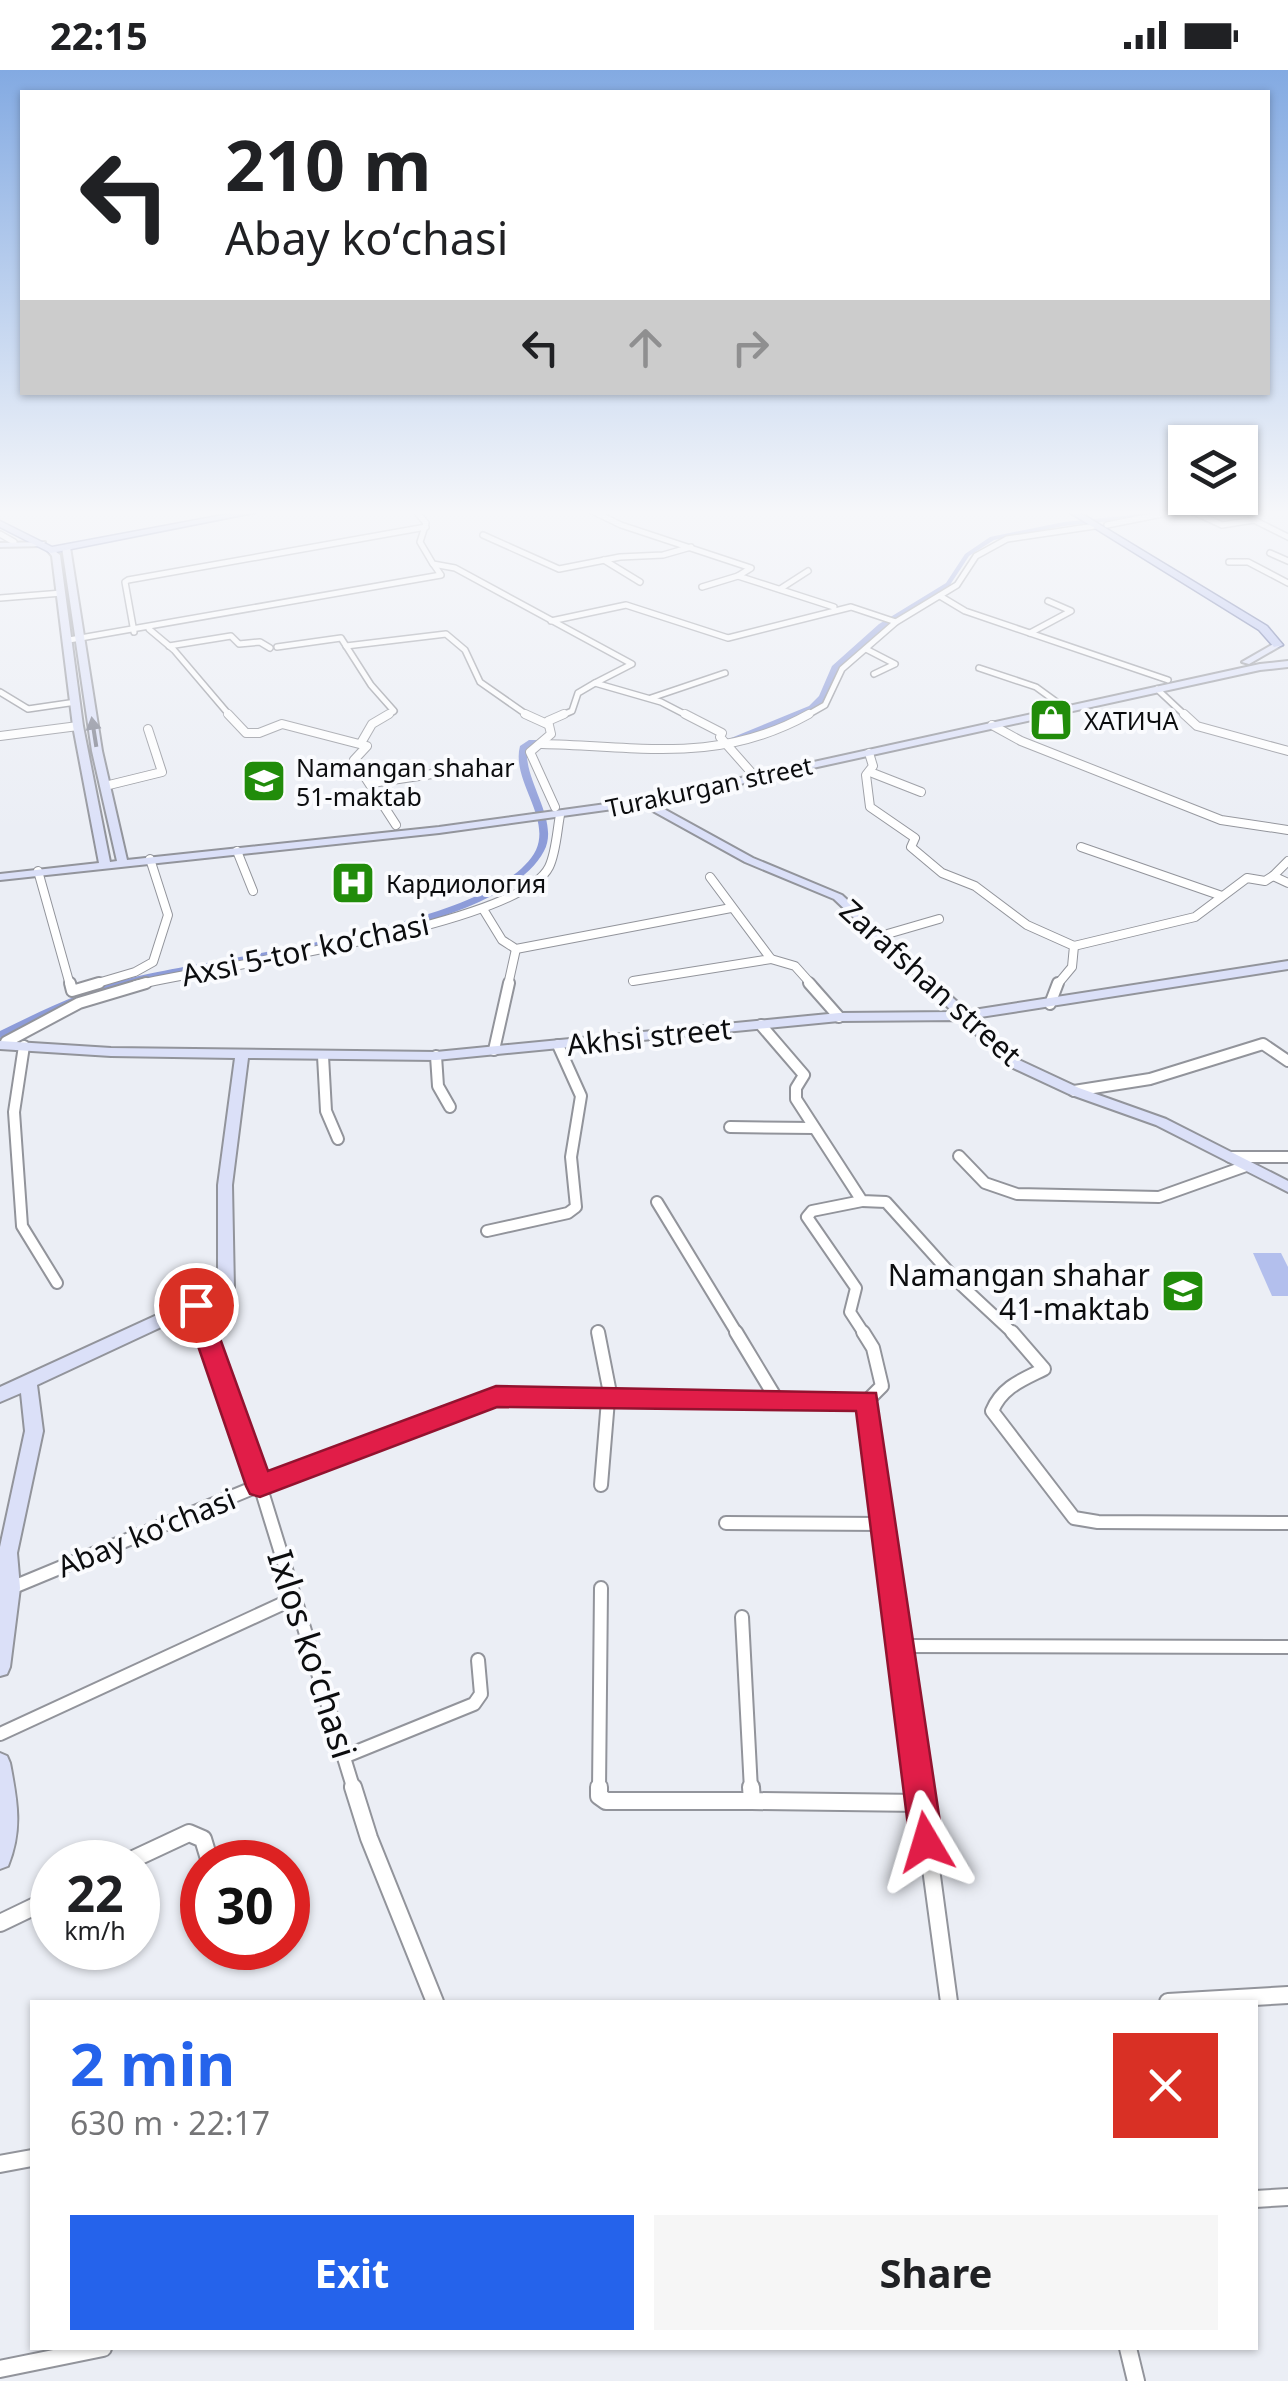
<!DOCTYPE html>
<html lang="en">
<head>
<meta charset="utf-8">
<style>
  :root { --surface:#fff; --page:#f6f6f6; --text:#202124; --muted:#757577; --accent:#2563eb }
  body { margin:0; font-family:"Noto Sans",sans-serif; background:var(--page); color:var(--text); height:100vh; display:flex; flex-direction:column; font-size:38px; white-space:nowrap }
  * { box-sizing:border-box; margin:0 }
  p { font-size:32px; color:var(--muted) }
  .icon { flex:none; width:55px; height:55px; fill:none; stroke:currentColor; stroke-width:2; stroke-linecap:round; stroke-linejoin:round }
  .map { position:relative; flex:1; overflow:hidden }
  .drawer { position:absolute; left:30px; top:1930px; width:1228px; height:350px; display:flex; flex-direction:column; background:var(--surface); border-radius:0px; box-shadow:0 2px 8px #0004 }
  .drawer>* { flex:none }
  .hud { position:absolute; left:20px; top:20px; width:1250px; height:305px; border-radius:0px; box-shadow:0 2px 8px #0004; background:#fff; color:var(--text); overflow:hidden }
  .fabs { position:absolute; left:1168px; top:355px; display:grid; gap:20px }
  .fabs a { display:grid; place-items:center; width:90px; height:90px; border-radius:0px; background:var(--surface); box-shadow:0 2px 8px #0004; font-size:50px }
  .speed { position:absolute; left:30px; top:1770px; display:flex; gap:20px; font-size:50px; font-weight:700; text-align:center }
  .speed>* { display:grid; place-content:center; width:130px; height:130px; border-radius:50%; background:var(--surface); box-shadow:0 2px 8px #0004; line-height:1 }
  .speed small { font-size:25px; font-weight:400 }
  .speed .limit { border:15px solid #d22; background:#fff; color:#111 }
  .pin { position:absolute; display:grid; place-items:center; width:85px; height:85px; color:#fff; margin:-42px; border:5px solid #fff; border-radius:50%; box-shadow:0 2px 10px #0007 }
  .me { position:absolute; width:110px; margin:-55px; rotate:353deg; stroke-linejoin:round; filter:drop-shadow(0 0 8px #0008) }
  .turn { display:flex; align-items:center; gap:35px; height:210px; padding:0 40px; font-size:45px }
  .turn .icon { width:130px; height:130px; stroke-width:2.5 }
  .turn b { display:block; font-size:70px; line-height:85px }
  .lanes { display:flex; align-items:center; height:95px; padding:0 40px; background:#0003; justify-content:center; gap:50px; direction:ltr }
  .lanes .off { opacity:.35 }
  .round { display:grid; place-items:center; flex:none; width:105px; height:105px; border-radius:0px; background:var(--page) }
  .headline { display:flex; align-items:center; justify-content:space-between; height:170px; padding:0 40px }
  h1 { font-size:60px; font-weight:700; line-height:75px; color:var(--accent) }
  .cta { display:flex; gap:20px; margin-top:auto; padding:20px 40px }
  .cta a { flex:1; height:115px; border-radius:0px; background:var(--accent); color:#fff; font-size:40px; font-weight:700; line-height:115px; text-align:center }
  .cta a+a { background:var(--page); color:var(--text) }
  .status { display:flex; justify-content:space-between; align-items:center; height:70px; padding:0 50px; background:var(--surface); direction:ltr }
  .status svg { height:28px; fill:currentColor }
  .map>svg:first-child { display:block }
</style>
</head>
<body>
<div class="status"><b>22:15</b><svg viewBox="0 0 49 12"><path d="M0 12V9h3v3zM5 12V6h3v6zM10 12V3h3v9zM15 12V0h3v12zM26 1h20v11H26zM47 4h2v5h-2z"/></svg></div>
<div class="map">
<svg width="1288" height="2311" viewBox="0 0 1288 2311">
  <rect width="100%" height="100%" fill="#ebeef5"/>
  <path fill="#b3bfed" d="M1253,1183H1281L1288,1197V1226H1272Z"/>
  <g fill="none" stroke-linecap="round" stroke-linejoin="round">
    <g fill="#8d9cd9" fill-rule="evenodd">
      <path d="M1143,444L1145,447L1064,456L994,470L969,486L950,515L885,558L838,599L827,627L815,640L738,670L731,668L809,636L819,626L832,596L879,554L946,513L965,484L990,467L1064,452Z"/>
      <path d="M529,670H551L555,672C547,678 537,672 527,679C524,712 560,751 544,781C499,867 225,888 133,914C86,927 45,952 0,968V961C43,940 88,918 135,907C218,886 498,857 536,780C551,747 511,710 520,676Z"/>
    </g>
    <defs>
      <g id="street-far4">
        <path d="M414,439L426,453L420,472L433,494L455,498L632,594L595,613L661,632L690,647"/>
        <path d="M588,439L621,455L751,498L738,506L834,537"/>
        <path d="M1187,439L1222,455L1254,450L1288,467"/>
        <path d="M1107,455L1187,439"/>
        <path d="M0,464L14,472"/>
        <path d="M483,465L559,499L620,487L663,485L691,477"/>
        <path d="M1270,483L1288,491"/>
        <path d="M604,490L640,512"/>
        <path d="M1229,492H1248L1288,513"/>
        <path d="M702,517L738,506"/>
        <path d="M780,519L808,501"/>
        <path d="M940,526L965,541L1168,610"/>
        <path d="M0,528L62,523"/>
        <path d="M551,551L626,535L728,568L851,537L896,552"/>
        <path d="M149,559L174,580L231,647"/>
        <path d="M134,562L125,512L128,510L426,457"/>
        <path d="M1030,563L1071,541L1048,531"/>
        <path d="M69,570L441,505L434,495"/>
        <path d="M169,576L231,566L239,574L260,572L270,578"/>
        <path d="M346,576L446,564L465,580L480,612L530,647"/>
        <path d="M277,577L341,568L371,615L394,641L384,647"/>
        <path d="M866,579L895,594L874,604"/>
        <path d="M979,598L1036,617L1058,633"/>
        <path d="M1157,619L1187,647"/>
        <path d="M0,622L28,639L76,632"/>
        <path d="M651,628L725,603"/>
        <path d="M558,647L572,641L578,623L595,613"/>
        <path d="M804,647L825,635L842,599L896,552L957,515L976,486L1007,469L1095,456"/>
      </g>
      <g id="street-far3">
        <path d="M228,644L246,663H259L282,654L367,676L354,690L396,755"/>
        <path d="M525,644L547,654"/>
        <path d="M685,644L722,663L720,667L750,701"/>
        <path d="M1184,644L1197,656L1288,681"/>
        <path d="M992,655L1021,671L1221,750L1288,760"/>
        <path d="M0,666L78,656"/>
        <path d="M361,673L372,654L389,644"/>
        <path d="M542,674C638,676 718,695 809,644"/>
        <path d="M869,683L873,696L866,705L870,737L915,768L911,777L942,803L975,816L1027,855L1074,876L1072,897L1057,915"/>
        <path d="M870,702L921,722"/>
        <path d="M372,713L479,697"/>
        <path d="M105,716L162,702L148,659"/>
        <path d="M555,737L530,682L551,664L548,651L564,644"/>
        <path d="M1081,777L1222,826"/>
        <path d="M237,781L253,821"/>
        <path d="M1288,791L1273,806L1288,813"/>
        <path d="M38,801L70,915"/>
        <path d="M710,807L771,889L795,896L812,915"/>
        <path d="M483,839L502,870L516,879L731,838"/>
        <path d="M877,867L939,849"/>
        <path d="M1074,876L1195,847L1247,808L1265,811L1273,806"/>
        <path d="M633,911L771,889"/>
        <path d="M91,915L135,902L153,892L168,845L150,789"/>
        <path d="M136,915C208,897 519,857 549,797C556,783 557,761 560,745"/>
        <path d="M508,915L516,879"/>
      </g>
      <g id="street-far2">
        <path d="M70,913L72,921L99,913"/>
        <path d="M809,913L839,947"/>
        <path d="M1050,934L1058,913"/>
        <path d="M761,955L804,1005L796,1018V1029L862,1131L886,1132L958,1212L1015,1265"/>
        <path d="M6,972L79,933L146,913"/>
        <path d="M24,976L14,1042L22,1156L57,1213"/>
        <path d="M494,980L509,913"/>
        <path d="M323,986L326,1041L338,1069"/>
        <path d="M436,986L438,1016L450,1037"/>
        <path d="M1074,1021L1150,1009L1263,974L1288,991"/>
        <path d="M730,1057L814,1058"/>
        <path d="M959,1086L985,1113L1017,1124L1159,1127L1246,1096"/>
        <path d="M1230,1087H1288"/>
        <path d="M862,1131L812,1141L807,1147L856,1218L850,1242L865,1265"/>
        <path d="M657,1132L738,1265"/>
        <path d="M487,1161L568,1143L576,1137L571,1087L581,1026L558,975"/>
        <path d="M196,1235L207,1265"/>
      </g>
      <g id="street-far1">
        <path d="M206,1262L260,1415L354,1720"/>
        <path d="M598,1262L609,1318L601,1415"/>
        <path d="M736,1262L777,1330"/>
        <path d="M863,1262L873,1278L882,1316L867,1331"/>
        <path d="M1012,1262L1044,1299C1022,1310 1002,1317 992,1341L1074,1448L1098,1452L1288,1453"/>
        <path d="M867,1331L920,1720"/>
        <path d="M726,1453L884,1454"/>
        <path d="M11,1518L260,1415L496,1327L867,1331"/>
        <path d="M742,1547L751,1720"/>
        <path d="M900,1576L1288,1577"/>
        <path d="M0,1664L295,1528"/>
        <path d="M346,1686L474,1634L481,1624L478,1590"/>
        <path d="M599,1720L601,1518"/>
      </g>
      <g id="street">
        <path d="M353,1717L369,1768L435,1932"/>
        <path d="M599,1717V1726L606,1731H752"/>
        <path d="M751,1717L752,1731L921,1733"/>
        <path d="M920,1717L949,1932"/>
        <path d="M127,1792L189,1763L203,1769L210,1792"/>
        <path d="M0,1853L52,1828"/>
        <path d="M1168,1932L1288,1925"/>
        <path d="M0,2094L32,2088"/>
        <path d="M1255,2129L1288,2127"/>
        <path d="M1128,2278L1136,2311"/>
        <path d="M0,2299L103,2278"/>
      </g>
      <g id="secondary">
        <path d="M45,472L42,476L0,477V473Z"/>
        <path d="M66,475L70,477L102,681L127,790L439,757L635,730L640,727L645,729L1260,594L1288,591V597L1260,600L653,733L753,788L842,825L967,941L1288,891V899L974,948L1019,990L1079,1018L1166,1049L1288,1111V1122L1156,1055L1069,1024L1009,996L961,950L839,951L436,990L248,988L232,1115L234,1220L232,1224L37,1315L43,1361L17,1483L20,1518L10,1597L7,1604L0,1606V1477L25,1361L21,1323L0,1332V1317L218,1217V1115L235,988L111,986L0,979V971L111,978L436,982L839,943L953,942L834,829L745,792L642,735L439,763L0,810V804L99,793L73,656L52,486L47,480L51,478L60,485L83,656L110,792L117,791L92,681L62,477Z"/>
        <path d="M1275,573L1282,575L1249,594L1242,592Z"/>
        <path d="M0,1683L7,1686L10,1693C17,1730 23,1759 8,1796L0,1799Z"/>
      </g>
      <g id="primary">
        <path d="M255,439H273L51,483L0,457V451L52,477Z"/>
        <path d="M1064,439H1074L1267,556L1283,575L1274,577L1259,560Z"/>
      </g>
    </defs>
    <use href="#street-far4" stroke="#92949b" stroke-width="8"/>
    <use href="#street-far3" stroke="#92949b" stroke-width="10"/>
    <use href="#street-far2" stroke="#92949b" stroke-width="14"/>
    <use href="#street-far1" stroke="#92949b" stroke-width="16"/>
    <use href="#street" stroke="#92949b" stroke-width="20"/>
    <use href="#secondary" stroke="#92949b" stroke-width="4"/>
    <use href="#primary" stroke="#5b679c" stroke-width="3"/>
    <use href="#street-far4" stroke="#fff" stroke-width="5"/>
    <use href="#street-far3" stroke="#fff" stroke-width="8"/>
    <use href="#street-far2" stroke="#fff" stroke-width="10"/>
    <use href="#street-far1" stroke="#fff" stroke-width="12"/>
    <use href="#street" stroke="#fff" stroke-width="16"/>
    <use href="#secondary" fill="#dbe0f8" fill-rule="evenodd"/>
    <use href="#primary" fill="#b6c1f1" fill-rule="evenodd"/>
  </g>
  <defs><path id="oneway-solid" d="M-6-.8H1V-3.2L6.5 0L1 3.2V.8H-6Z" transform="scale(2.5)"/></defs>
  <use fill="#7e818f" href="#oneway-solid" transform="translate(94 662) rotate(-99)"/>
  <linearGradient id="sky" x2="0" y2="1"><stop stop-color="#83aae2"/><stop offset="0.58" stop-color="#f6f7fa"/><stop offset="1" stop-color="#f6f7fa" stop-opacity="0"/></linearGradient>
  <rect width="1288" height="763" fill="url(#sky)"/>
  <path fill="#e11d48" stroke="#92132f" stroke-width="2.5" d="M196,1226L204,1229L208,1235L268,1401L496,1316L876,1323L943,1772L938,1784L926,1789L915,1784L910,1772L856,1341L497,1337L260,1427L250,1424L246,1416L184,1235L187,1229Z"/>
  <defs>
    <symbol id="shop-square" viewBox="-11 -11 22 22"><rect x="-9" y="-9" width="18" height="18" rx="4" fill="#218c0a" stroke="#fafbfe"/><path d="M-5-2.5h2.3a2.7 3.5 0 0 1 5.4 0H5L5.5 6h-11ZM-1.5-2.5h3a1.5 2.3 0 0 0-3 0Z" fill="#fff"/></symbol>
    <symbol id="school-square" viewBox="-11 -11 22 22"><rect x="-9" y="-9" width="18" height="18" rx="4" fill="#218c0a" stroke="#fafbfe"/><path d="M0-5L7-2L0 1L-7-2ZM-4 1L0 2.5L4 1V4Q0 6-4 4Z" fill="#fff"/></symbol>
    <symbol id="hospital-square" viewBox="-11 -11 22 22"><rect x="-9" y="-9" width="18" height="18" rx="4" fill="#218c0a" stroke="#fafbfe"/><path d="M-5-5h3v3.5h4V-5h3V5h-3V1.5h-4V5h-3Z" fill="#fff"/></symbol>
  </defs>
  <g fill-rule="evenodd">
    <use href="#shop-square" x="1026" y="625" width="50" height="50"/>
    <use href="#school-square" x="239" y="686" width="50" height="50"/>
    <use href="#hospital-square" x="328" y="788" width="50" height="50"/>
    <use href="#school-square" x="1158" y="1196" width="50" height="50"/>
  </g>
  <g text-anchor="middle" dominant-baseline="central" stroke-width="8" stroke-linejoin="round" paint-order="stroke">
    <g font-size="25" fill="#0c0d0f" stroke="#fafbfe" text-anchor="start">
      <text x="1084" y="650">ХАТИЧА</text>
      <text x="296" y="697">Namangan shahar<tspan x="296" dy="29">51-maktab</tspan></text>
      <text x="386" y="813">Кардиология</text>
    </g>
    <g font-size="25" fill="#0c0d0f" stroke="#fafbfe">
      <text transform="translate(709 716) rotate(-12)">Turakurgan street</text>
    </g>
    <g font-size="30" fill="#0c0d0f" stroke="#fafbfe">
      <text transform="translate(305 879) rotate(-12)">Аxsi 5-tor koʼchasi</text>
      <text transform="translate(931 912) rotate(42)">Zarafshan street</text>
      <text transform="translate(649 966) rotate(-6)">Akhsi street</text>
      <text transform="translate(146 1462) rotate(-22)">Abay koʻchasi</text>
    </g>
    <g font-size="30" fill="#0c0d0f" stroke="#fafbfe" text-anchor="end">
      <text x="1150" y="1204">Namangan shahar<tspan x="1150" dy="34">41-maktab</tspan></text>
    </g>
    <g font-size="35" fill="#0c0d0f" stroke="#fafbfe">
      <text transform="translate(313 1584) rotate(72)">Ixlos koʻchasi</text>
    </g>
  </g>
</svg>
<div class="fabs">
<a><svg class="icon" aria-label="layers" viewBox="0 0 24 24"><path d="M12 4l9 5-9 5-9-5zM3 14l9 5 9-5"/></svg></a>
</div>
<div class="speed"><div>22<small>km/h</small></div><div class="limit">30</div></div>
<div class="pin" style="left:196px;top:1235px;background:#d93025"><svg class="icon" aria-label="arrive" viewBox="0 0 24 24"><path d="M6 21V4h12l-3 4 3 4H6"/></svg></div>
<svg class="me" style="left:926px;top:1772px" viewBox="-20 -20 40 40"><path d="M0-17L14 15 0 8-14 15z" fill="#e11d48" stroke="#fff" stroke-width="4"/></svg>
<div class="hud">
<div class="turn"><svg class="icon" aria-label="left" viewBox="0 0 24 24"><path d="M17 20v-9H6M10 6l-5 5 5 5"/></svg><div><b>210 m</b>Abay koʻchasi</div></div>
<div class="lanes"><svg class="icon" aria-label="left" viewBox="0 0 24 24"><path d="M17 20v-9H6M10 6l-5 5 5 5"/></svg><svg class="icon off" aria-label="ahead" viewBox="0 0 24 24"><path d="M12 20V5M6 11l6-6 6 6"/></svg><svg class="icon off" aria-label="right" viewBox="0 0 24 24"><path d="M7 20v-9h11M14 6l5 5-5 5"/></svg></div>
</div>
<section class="drawer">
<div class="headline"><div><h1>2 min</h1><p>630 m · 22:17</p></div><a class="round" style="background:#d93025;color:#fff"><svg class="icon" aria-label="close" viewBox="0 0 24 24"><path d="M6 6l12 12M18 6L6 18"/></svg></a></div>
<div class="cta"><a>Exit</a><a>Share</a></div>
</section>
</div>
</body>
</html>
